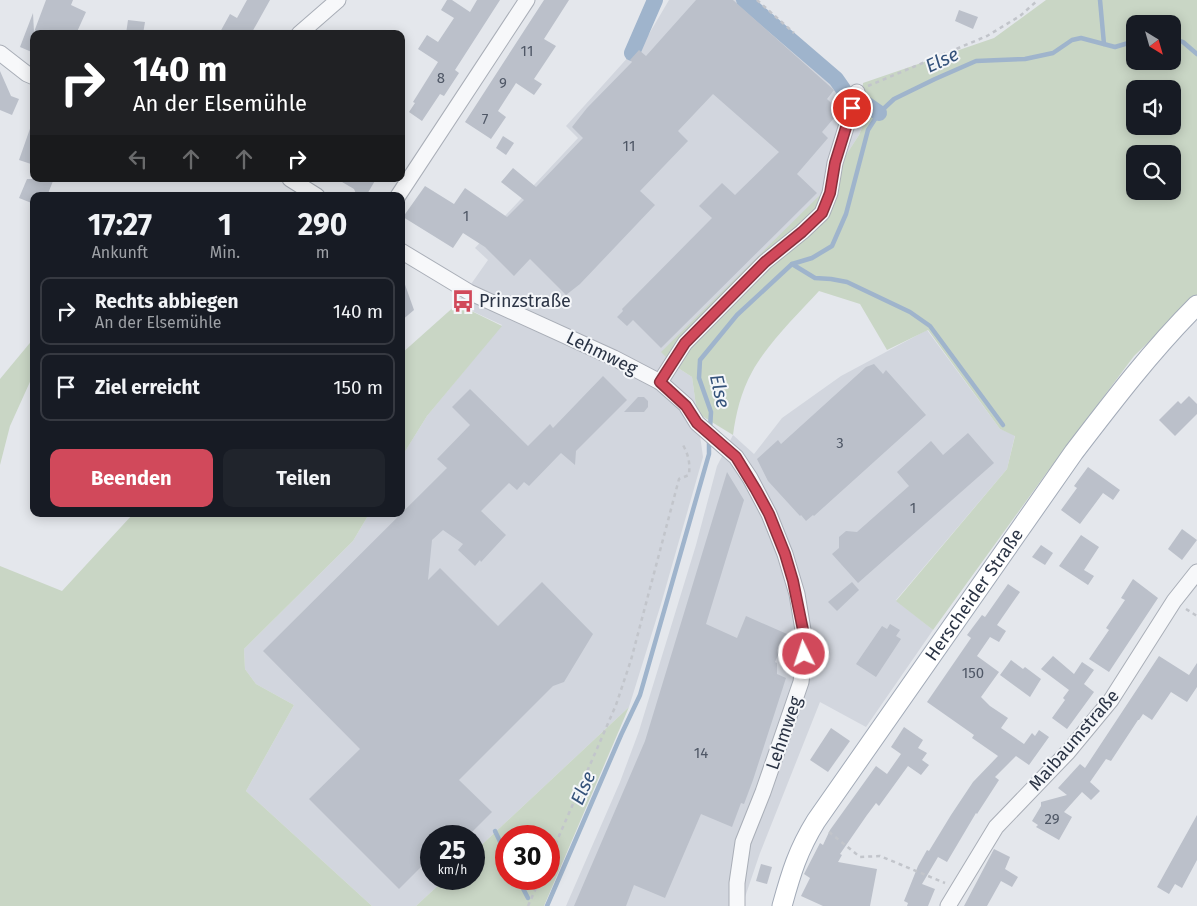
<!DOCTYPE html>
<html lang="de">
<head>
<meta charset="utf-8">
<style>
  :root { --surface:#171b24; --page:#20242c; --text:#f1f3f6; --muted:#9ea1a6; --line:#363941; --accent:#d1495b }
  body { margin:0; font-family:"Fira Sans",sans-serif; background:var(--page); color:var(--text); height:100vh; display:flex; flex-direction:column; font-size:19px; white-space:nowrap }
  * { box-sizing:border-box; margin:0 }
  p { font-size:16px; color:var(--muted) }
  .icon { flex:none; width:28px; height:28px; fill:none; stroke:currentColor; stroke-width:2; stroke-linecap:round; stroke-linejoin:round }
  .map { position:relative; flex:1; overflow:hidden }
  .sheet { position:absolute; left:30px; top:192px; width:375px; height:325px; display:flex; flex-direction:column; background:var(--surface); border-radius:10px; box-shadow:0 2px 12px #0003 }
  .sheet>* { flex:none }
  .hud { position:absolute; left:30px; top:30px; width:375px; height:152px; border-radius:10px; box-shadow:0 2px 12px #0003; background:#202124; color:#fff; overflow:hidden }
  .needle { width:32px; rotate:143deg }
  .tools { position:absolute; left:1126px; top:15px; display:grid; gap:10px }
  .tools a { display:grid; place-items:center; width:55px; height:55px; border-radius:10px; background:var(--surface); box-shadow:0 2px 12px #0003; font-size:25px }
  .speed { position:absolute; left:420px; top:825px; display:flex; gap:10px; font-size:25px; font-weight:700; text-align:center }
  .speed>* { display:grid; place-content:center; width:65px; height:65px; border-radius:50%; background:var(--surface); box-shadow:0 2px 12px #0003; line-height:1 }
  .speed small { font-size:12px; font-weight:400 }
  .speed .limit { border:8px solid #d22; background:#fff; color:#111 }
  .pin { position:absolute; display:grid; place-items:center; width:42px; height:42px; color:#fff; margin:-21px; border:2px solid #fff; border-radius:50%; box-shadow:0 1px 5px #0007 }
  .me { position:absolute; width:55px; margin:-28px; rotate:356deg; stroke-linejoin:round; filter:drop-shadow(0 0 4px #0008) }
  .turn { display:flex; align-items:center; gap:18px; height:105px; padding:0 20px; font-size:22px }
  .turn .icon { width:65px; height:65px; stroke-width:2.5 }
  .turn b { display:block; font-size:35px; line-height:42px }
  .lanes { display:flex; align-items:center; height:48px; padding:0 20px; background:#0003; justify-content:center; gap:25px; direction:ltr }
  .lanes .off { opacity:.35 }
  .eta { display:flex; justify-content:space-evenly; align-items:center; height:85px; text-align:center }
  .eta b { font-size:30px; font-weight:700; line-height:35px }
  .action { display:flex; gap:10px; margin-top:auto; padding:10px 20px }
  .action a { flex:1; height:58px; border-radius:10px; background:var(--accent); color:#fff; font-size:20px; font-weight:700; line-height:58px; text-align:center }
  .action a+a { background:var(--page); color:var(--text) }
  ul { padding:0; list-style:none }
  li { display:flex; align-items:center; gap:15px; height:68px; margin:0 10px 8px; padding:0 10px; border:2px solid var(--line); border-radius:10px }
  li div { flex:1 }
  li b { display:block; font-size:19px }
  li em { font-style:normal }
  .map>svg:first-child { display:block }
</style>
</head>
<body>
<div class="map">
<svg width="1197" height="906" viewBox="0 0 1197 906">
  <rect width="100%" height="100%" fill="#e4e7ec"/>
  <g fill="#d2d6de">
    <path d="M669,0H746L837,78L846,90L860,118L865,121L859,135L820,195L675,366L692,377L703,457L661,604L629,707L474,852V836H431V879H445L416,906H372L246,791L294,705L256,684L245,669L244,649L353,541L369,514H401V458L427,416L502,325L457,304L488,260L475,248L578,138L566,126L649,34Z"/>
    <path d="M927,330L1000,429L1015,435L1007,469L896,600L933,630L866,727L820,702L760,853L742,906H566L620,782L639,731L696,545L717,466L733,435L754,454L782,418L841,376Z"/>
  </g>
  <g fill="#c9d6c5" fill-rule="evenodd">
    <path d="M1046,0H1197V295L1134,356L1045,475L933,630L896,601L1007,469L1015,436L1000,429L928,330L887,350L860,304L819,291C798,314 767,344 752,372C741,392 736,413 733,435L697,413L692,377L675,366L661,352L820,195L859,135L865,121L860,118L863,83L994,38ZM1135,24H1172V61H1135ZM1135,89H1172V126H1135ZM1135,154H1172V191H1135Z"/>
    <path d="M457,304L502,326L427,416L401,458V354Z"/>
    <path d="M34,338V373L10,426L0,465V379Z"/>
    <path d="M133,514H369L353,541L244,649L245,669L256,684L294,705L246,791L372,906H0V566L62,591Z"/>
    <path d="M629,707L544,906H416L445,879H474V852ZM549,836V879H506V836Z"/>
  </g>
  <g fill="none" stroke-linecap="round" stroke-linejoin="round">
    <g stroke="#9fb4cc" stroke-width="4.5">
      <path d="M1100,0L1104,44"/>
      <path d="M1172,38L1183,42L1197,54"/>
      <path d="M792,264L815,278L831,279L847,282L910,312L930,326L1003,425"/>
      <path d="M710,429L711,412L699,378L700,360L737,315L792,264L812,258L832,246L846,214L868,130L879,113L894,99L935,79L976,61L1025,59L1053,53L1072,40L1081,38L1115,47L1135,41"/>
      <path d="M495,831L506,854"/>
      <path d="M518,879L528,898"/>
      <path d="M547,906L621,735L640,695L709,454V440"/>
    </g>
    <g stroke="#9fb4cc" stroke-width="16">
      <path d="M744,0L836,79L843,89"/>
      <path d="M632,53L655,0"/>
      <path d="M866,104L879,113"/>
    </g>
  </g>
  <g fill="#bbc0ca">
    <path d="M46,0H73L71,5L86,12L76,34H34V53L20,47L33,13L34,32Z"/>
    <path d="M247,0H270L251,34H219L230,14L237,18Z"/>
    <path d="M447,0H452L470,12L477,0H500L455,70L459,73L444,96L440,94L422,121L409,112L415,103L413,102L438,62L418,49L427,35L438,42L454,18L441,10Z"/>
    <path d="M544,0H569L544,39L556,46L534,79L542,84L534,95L516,83L498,111L506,117L491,139L465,122Z"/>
    <path d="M696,0H733L834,90L827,99L840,111L822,132L828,138L797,174L817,193L661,348L633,320L627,326L617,317L623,311L622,309L712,218L699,206L722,183L735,195L779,152L713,94L678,131L688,141L640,191L655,205L580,284L566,295L530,259L514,276L485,247L463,233L453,248L403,217L425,186L454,204L465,188L507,217L524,200L501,182L513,168L536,187L583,138L572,127L587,108L632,62L630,60L639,50L646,56Z"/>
    <path d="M959,10L978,17L973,29L955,21Z"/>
    <path d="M128,20L145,22L143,34H126Z"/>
    <path d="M0,71L11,96L19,99L12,115L0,110Z"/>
    <path d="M32,123L34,124V165L19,160Z"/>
    <path d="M503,136L514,143L506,155L496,148Z"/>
    <path d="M27,179H46L53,181L47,196H34V204L19,198Z"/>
    <path d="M337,179H376L366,196H357L354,189Z"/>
    <path d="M401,279H403L414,310L401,321Z"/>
    <path d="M874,364L883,374L886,370L926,415L814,516L813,515L806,521L801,515L800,516L768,481L757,459L778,440L781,444L866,367Z"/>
    <path d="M603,376L627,400L576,451L575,465L561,453L529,486L524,482L517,490L509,483L481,511L506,535L481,562L480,560L475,566L458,550L463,544L443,530L432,540L428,580L440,568L498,626L542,582L593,634L564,682L553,686L459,780L492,812L468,836H431V857L399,889L309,799L360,749L263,651L447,468L437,459L470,425L452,407L470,389L528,446L550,424L553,428Z"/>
    <path d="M1189,396L1197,404V414L1175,436L1159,420L1178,401L1181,404Z"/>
    <path d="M638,397H644L648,401V407L644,412H624Z"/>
    <path d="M968,433L994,463L858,583L832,554L839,548V537L846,531L857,532L909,486L897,472L931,441L943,455Z"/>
    <path d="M1088,467L1120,490L1113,500L1103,493L1080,524L1061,510L1077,488L1074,486Z"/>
    <path d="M727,472L744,500L706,624L737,638L746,616L787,634L775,662L777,663V674L786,678L753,780L744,804L741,803L732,827L701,814L665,898L634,885L626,906H574L645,741Z"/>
    <path d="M1182,529L1197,540L1182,560L1168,549Z"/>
    <path d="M1081,535L1099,547L1084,570L1094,576L1088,585L1059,566Z"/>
    <path d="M1041,545L1053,553L1045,565L1032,557Z"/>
    <path d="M1133,579L1158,598L1109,672L1089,659L1109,630L1106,628L1125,600L1121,598Z"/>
    <path d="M852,582L859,590L837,611L828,602Z"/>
    <path d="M1008,584L1020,592L997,625L1006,631L999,642L990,637L977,656L999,672L981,697L990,706L1008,718L1001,728L1024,744L1032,733L1035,736L1039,730L1049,737L1029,765L1016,756L995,777L999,780L977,814L976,813L947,862L938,857L922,884L935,889L928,906H907L908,903L904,901L918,866L927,850L929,851L951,815L973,782L998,756L972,738L974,735L927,702L971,638L967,635L982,615L985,617Z"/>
    <path d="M890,624L900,630L896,636L901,639L876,677L856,664L882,626L887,629Z"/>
    <path d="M1053,656L1074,674L1082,662L1094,670L1084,684L1094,692L1067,729L1052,718L1065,700L1063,698L1069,690L1041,669Z"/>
    <path d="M1159,656L1189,675L1197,663V687L1187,702L1171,692L1152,720L1143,714L1139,720H1138L1111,761L1106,759L1090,782L1100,791L1091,800L1082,792L1064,812L1072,817L1059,840L1036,827L1038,825L1032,821L1041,806V802L1067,795L1058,788L1080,764L1085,768Z"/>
    <path d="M1011,660L1023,669L1025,667L1041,679L1030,697L1000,675Z"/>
    <path d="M904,727L923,740L918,748L927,753L922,760L929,765L921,775L908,766L879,806L876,803L867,815L840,854L842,855L838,862L877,869L870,906H823L801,896L810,878L804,874L820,843L823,845L830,830L876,766L887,774L901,754L891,747Z"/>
    <path d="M831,728L850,741L828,772L810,760Z"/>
    <path d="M1197,815V860L1182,888L1175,884L1169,894L1157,887Z"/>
    <path d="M994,849L1010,857L1005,869L1018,877L1012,887L1001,881L987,906H964Z"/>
    <path d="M761,864L772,867L767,884L756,881Z"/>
  </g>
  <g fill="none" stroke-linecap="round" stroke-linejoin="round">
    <defs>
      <g id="minor">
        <path d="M299,34L338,0"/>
        <path d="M0,53L27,74L34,77"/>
        <path d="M290,179L317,196"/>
        <path d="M398,196L527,0"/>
        <path d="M401,251L469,292L614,358L660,382L686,405L697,423L736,457L750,478L769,514L785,554L797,594L803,630L804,655L801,682L763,792L743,842L737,883V906"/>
        <path d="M660,382L685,343L765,262L802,232L822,213L830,193L835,163L857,92"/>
        <path d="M948,906L996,827L1068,752L1111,700L1174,601L1197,572"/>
      </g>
      <g id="major">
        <path id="s1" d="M782,906C791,873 798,850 816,821L1074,452C1113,401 1152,350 1197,305"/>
      </g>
    </defs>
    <use href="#minor" stroke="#a9aeb7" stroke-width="17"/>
    <use href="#major" stroke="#a3abb8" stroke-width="21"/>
    <g stroke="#c2c5cb" stroke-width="2.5" stroke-dasharray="4 4" stroke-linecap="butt">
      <path d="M757,0L794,33"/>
      <path d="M868,86L987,36L1020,16L1038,0"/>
      <path d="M1186,609L1197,616"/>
      <path d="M829,832L860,857L880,856L945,883"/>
      <path d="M549,859L616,705L631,660L679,479L689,475C690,463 689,456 683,445"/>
      <path d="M528,906L540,879"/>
    </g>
    <use href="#minor" stroke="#f7f8fa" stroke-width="15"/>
    <use href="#major" stroke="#fff" stroke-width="19"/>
  </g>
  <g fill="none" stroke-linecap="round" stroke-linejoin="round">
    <defs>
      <path id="route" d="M804,654L803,630L793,581L785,554L769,514L756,490L736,457L697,423L686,406L660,382L685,343L765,262L802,232L822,213L830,193L835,163L852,108"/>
    </defs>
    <use href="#route" stroke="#882f3b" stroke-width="12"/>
    <use href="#route" stroke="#d1495b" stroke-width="9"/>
  </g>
  <defs>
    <symbol id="bus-bare" viewBox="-9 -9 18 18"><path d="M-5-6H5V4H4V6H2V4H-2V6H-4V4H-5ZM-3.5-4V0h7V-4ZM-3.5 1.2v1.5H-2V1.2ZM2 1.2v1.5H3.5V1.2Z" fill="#d1495b" stroke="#f4f6f9" stroke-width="2.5" paint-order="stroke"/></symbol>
  </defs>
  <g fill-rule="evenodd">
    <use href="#bus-bare" x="447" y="285" width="32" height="32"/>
  </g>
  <g text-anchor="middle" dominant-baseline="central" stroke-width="4" stroke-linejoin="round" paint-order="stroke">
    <g font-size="15" fill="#4f5766">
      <text x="527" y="51">11</text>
      <text x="441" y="78">8</text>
      <text x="503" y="83">9</text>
      <text x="485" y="119">7</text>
      <text x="629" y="146">11</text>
      <text x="466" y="216">1</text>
      <text x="840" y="443">3</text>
      <text x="913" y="508">1</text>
      <text x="973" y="673">150</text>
      <text x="701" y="753">14</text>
      <text x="1052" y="819">29</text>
    </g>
    <g font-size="18" fill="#2b3445" stroke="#f4f6f9" text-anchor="start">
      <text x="479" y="301">Prinzstraße</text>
    </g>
    <g font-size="18" fill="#2b3445" stroke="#f4f6f9">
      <text transform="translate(602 353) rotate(26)">Lehmweg</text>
      <text stroke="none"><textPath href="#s1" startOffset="368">Herscheider Straße</textPath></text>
      <text transform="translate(784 733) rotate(-71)">Lehmweg</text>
      <text transform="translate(1074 740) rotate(-49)">Maibaumstraße</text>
    </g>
    <g font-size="19" font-style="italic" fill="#34527a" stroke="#f4f6f9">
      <text transform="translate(942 60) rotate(-25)">Else</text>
      <text transform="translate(720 391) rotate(77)">Else</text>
      <text transform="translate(583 788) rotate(-66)">Else</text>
    </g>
  </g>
</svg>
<div class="tools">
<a><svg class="needle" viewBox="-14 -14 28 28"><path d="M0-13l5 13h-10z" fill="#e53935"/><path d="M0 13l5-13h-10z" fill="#9ea1a6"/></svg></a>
<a><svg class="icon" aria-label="sound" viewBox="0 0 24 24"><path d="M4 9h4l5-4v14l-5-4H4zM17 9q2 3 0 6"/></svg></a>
<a><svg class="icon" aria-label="search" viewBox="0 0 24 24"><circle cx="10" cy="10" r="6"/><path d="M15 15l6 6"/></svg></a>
</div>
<div class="speed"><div>25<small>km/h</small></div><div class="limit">30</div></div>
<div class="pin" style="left:852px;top:108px;background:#d93025"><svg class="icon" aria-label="arrive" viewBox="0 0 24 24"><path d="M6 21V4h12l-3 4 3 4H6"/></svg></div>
<svg class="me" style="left:804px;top:654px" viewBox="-20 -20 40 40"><circle r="17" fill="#d1495b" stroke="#fff" stroke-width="3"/><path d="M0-11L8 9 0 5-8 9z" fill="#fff"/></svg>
<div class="hud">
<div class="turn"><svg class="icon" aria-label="right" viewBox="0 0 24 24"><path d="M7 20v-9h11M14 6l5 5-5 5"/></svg><div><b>140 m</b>An der Elsemühle</div></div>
<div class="lanes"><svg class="icon off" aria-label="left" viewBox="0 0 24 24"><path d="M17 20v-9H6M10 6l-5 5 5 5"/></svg><svg class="icon off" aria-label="ahead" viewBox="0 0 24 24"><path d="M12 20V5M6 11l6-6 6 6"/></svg><svg class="icon off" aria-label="ahead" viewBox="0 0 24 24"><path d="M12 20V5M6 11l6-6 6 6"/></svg><svg class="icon" aria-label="right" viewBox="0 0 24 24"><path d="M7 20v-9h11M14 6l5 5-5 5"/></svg></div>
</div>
<section class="sheet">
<div class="eta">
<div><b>17:27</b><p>Ankunft</p></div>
<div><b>1</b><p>Min.</p></div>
<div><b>290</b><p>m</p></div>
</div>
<ul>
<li><svg class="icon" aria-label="right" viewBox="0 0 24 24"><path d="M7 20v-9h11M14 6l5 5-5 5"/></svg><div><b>Rechts abbiegen</b><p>An der Elsemühle</p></div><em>140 m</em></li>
<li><svg class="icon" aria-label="arrive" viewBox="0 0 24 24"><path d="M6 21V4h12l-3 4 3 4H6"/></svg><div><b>Ziel erreicht</b></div><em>150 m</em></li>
</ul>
<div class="action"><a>Beenden</a><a>Teilen</a></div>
</section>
</div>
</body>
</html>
